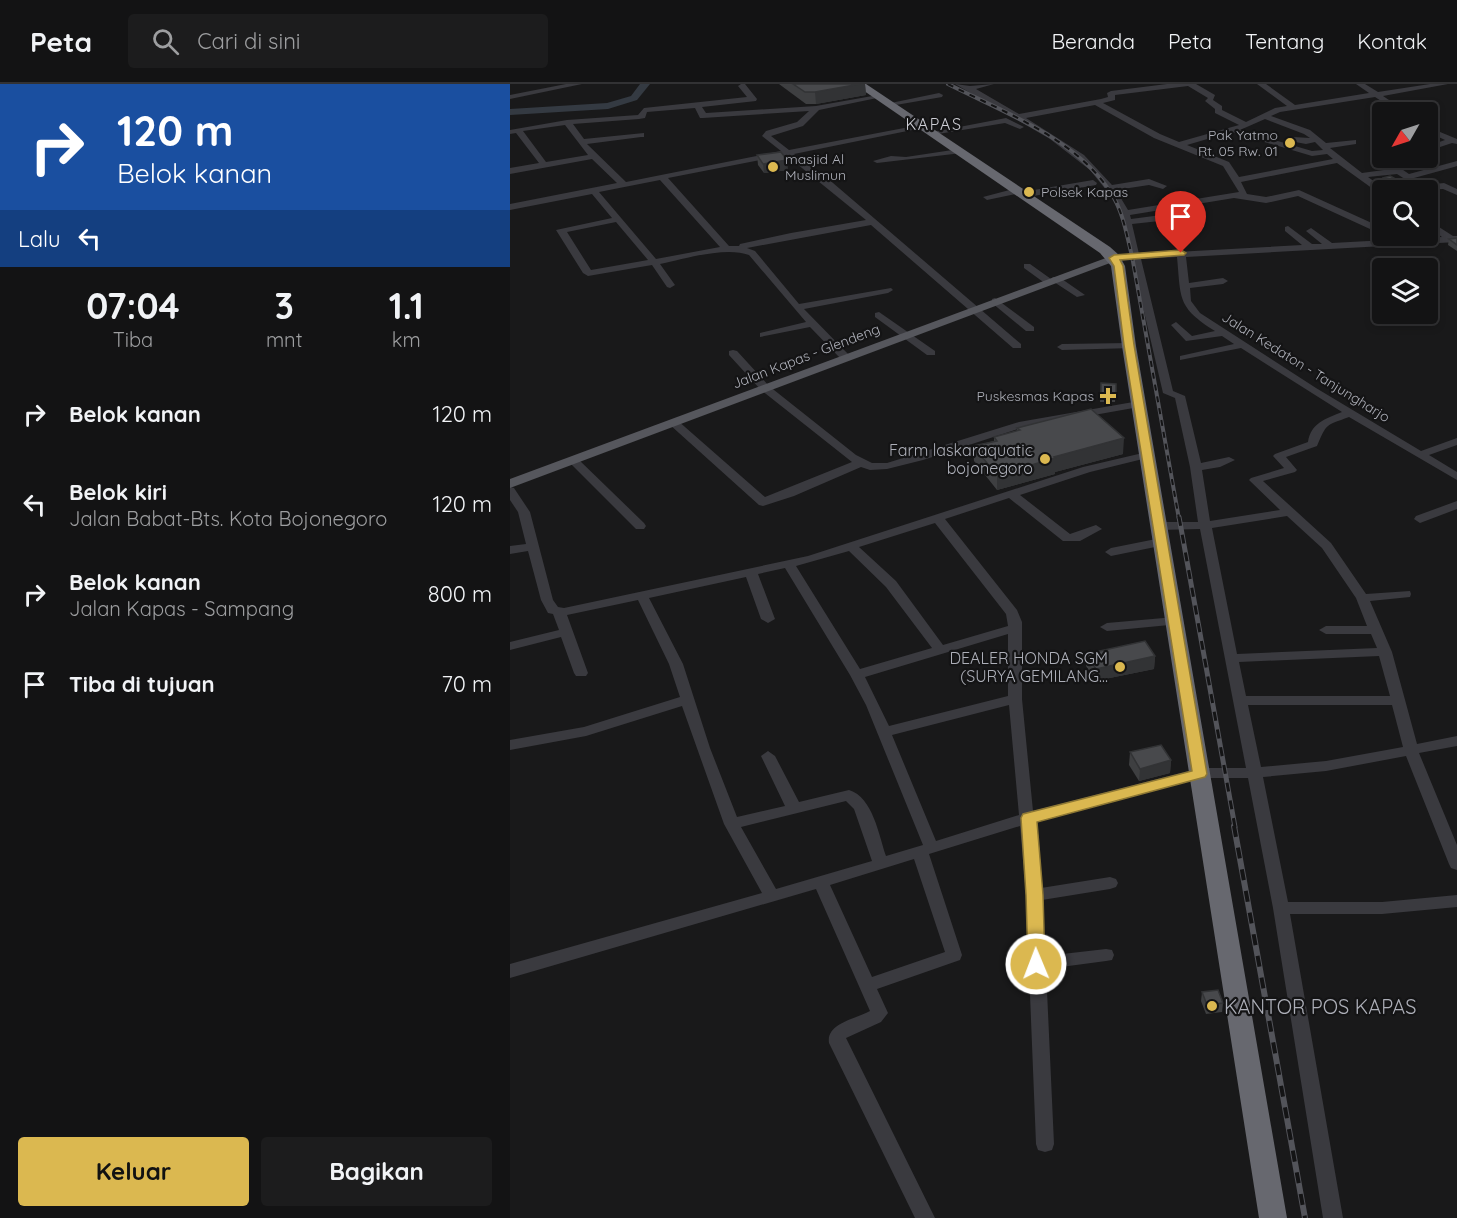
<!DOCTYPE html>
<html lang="id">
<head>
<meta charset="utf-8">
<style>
  :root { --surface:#131314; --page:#1c1c1d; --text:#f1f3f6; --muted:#9d9ea0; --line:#323234; --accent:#dbb850 }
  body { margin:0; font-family:Quicksand,sans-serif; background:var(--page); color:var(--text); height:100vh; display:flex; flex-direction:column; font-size:22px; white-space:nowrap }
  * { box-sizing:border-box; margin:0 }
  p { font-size:20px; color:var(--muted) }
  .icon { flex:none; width:33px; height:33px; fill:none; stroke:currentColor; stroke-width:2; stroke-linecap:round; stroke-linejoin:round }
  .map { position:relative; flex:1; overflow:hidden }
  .details { display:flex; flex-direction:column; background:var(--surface); width:510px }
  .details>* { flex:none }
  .banner { background:#1a4fa0; color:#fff; overflow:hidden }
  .needle { width:39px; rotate:231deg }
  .buttons { position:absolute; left:862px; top:18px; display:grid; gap:12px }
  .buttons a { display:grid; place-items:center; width:66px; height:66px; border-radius:6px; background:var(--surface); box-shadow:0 3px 9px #0003,0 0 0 2px var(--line); font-size:30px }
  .pin { position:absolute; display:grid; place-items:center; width:51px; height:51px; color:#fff; margin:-62px -26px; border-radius:50% 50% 50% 0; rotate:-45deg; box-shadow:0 0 6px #0007 }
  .pin .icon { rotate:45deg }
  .me { position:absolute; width:66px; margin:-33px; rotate:359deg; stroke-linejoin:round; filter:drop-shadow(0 0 4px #0008) }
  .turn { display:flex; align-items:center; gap:21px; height:126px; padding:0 18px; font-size:27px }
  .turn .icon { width:78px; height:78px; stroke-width:2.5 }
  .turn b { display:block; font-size:42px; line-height:51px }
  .then { display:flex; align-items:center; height:57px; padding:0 18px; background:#0003; gap:12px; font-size:22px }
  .eta { display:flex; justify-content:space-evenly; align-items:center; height:102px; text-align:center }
  .eta b { font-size:36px; font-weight:800; line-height:42px }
  .cta { display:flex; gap:12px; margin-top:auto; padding:12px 18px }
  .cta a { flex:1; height:69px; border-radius:6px; background:var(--accent); color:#111; font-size:24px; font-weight:800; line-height:69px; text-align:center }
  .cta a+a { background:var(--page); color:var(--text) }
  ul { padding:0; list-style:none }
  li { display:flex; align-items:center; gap:18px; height:90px; padding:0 18px }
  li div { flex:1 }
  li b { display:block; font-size:22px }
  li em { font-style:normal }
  header { display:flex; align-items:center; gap:36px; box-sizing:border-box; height:84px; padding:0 30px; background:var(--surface); border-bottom:2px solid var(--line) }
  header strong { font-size:28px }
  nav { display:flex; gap:33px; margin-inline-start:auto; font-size:21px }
  .search { width:420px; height:54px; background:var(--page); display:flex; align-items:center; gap:15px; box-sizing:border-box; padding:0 21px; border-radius:6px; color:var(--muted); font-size:22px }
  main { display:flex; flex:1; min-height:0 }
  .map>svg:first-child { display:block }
</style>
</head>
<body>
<header>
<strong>Peta</strong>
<div class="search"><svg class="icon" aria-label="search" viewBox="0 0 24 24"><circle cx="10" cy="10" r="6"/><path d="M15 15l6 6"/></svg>Cari di sini</div>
<nav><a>Beranda</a><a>Peta</a><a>Tentang</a><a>Kontak</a></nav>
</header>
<main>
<section class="details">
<div class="banner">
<div class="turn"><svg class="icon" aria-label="right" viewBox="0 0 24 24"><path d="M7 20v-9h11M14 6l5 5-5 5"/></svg><div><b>120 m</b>Belok kanan</div></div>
<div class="then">Lalu<svg class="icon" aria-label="left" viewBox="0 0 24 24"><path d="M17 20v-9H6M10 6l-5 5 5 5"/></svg></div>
</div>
<div class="eta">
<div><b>07:04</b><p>Tiba</p></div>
<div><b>3</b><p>mnt</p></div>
<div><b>1.1</b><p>km</p></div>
</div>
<ul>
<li><svg class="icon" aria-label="right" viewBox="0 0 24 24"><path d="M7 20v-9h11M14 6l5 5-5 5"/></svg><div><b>Belok kanan</b></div><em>120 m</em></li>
<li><svg class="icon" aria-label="left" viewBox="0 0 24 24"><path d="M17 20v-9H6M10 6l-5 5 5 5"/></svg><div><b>Belok kiri</b><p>Jalan Babat-Bts. Kota Bojonegoro</p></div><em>120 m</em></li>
<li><svg class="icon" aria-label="right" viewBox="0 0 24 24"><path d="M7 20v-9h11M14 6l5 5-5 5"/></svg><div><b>Belok kanan</b><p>Jalan Kapas - Sampang</p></div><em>800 m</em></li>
<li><svg class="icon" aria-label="arrive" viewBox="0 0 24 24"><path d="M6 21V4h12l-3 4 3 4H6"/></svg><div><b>Tiba di tujuan</b></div><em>70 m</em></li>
</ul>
<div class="cta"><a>Keluar</a><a>Bagikan</a></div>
</section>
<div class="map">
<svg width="947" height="1134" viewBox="0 0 947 1134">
  <rect width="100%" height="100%" fill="#19191a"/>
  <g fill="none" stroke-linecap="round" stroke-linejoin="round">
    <path fill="#343a42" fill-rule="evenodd" d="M130,0H140L127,16L98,25L0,31V25L97,19L121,12Z"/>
    <g fill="#3a3a3f" fill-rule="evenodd">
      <path d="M56,0H72L0,15V11Z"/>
      <path d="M231,0H235L247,15L246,17L192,23L196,29L306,22L368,11L372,13L309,26L293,42L261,52L279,66L415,40L416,42L412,44L284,70L316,93L511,260V264H503L361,141L237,164L245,167L289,220L381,204L383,206L378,209L294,225L339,271L340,273L335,276L331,275L300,243L250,253V249L296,238L239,171C216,162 174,175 150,180L165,201L160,204L157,203L142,181L78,192L73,189L46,146L102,134L82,110L0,126V120L107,99L82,75L0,90V84L29,79L6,49L0,50V46L57,36L128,31L134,24L237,13L228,2ZM185,24L190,34H193L299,27L287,38L256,47L252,52L271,67L116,98L77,60L131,53H134V49L74,55L63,40L129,35L135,34L137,28ZM55,41L78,71L36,78L13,47ZM276,71L356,136L281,149L230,160L229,162H219L158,94ZM150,96L210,163L146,175L89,108ZM106,138L138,176L81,186L57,148Z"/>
      <path d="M445,0L460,2L484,0L466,5L509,30L591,15L598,13L597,9L601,7L657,0H686L705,11L703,16L712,22V26L736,38L765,24L777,22L747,0H756L785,21L859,9L846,0H855L868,8L920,0H938L873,12L897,28H888L865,13L770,28L761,32L800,46L816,59L846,56V60L820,64L852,89L881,85L870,76L873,74H884L880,77L899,90L947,77V82L944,83L904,94L917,101L934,99L947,105V111L933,105L912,106L887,90L858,93L876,106H873V111L870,110L827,79L731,98L737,110L756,113L789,106L864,140L873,138V144L860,145L788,112L756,119L724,114L620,131L621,135L659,130L663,133L659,136L622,140L629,170L792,161L775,147V143L778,142L802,160H812L796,147L801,144L822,159L932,153L918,143V136L943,152H947V158L676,173L679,199L713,194L718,197L713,200L680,204L681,217L690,229L806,304L911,367L947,354V361L919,371L947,388V396L839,333C815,342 817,339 807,362L776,373L787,386L785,388L753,397L821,459L856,510L900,507L901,510L900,513L860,517L882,568L907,660L947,652V662L909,669L947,761V786L941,784L939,780L896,672L816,687L753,693L778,818H872L947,811V823L872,830H780L833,1134H813L763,824L738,694H690L525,738L531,804L600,793L606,795L608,799L606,803L600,805L532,816L535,872L596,865L602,866L604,871L602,876L596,877L536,885L544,1060L542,1066L535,1068L528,1066L526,1060L516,811L510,742L419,770L452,871L450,876L367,905L378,929L371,938L336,954L425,1134H405L319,959C316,939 346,935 360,927L306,805L0,894V880L252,809L214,740L172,622L76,652L0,666V656L74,643L170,613L159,580L128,516L57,531L78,589L76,592H66L64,589L51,553L0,566V558L49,546L43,530L38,529L31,516L18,467L0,470V462L16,460L8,428L0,416V403L4,404L20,428L43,516L48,523L54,524L298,472L573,383L637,368L641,369V373L580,388L510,411L560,450L586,441L592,445L570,457H553L499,414L435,435L507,526L512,538V615L523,727L690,684H736L690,445L649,446L643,442L649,438H688L680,383L665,314L653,309L622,176L604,177L599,174L604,171L620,170L611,129L601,112L580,86L540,55ZM678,2L698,14L695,17L705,25V29L729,41L669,58L650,50L593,19L605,16V11ZM585,21L644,54L713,82L729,108L618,126L606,106L639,101L653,105L657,102L639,95L602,101L574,71L516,34ZM755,35L794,50L800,54L783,53L779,55L780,57L796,60L805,58L813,66L802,67L730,46ZM721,48L802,72L817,70L823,75L729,93L719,78L677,61ZM667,173C671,215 667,223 705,247L682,252L666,238L661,241L676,257L712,252L724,260L670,272V276L731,264L832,328C815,335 801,339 798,358L765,370L763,372L774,384L741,394L739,396L770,426L700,437L692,386L710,383L725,376L719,373L691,379L675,312L663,307L631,175ZM777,432L812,464L846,514L857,542H816L809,546L816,550H861L867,564L727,570L702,444ZM425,439L496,530L498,542L433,561L386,497L349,463ZM339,467L376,503L422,564L350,585L286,482ZM275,484L340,591L356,621L413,761L376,772C369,752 363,713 339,706L289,718L265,672L258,667L251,672L275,722L227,733L200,664L173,580L139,514L236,493L251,535L258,539L265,535L248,490ZM498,550V612L379,642L355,593ZM869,572L880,612H736L729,578ZM499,621L509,731L426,757L382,651ZM738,621H882L893,663L816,677L751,683ZM336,717L344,725L362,777L266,805L231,743ZM404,775L435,868L362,893L320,801Z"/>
      <path d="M429,9L433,11L432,13L380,22L376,20Z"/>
      <path d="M496,34L514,43L510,45L495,39L422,51L418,49Z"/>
      <path d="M918,43L947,55V60L942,59L918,67V62L935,56L918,48Z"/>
      <path d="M449,65H452V69L367,79L363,77L381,72L396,73Z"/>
      <path d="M583,96L587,99L586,101L512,114L508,111L512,108Z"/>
      <path d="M507,104L511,107L510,109L477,116L473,113Z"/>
      <path d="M514,180H520L541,195L543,193H549L575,211L567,213L544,198L542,200H536L514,184Z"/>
      <path d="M485,214L524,243V247H516L482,219V215Z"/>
      <path d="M369,228L425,267V271H417L365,233V229Z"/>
      <path d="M619,259L624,262L623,264L552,266L547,263L552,260Z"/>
      <path d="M223,266L227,267L259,302L346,371L362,379H377L509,338L629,317L634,320L629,323L511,344L413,376L377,385L360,386L351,383L284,412L253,422L249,421L159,340V336H167L255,413L342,378L251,306L219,271V267Z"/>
      <path d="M63,373L67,374L134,439L136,442L134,445H126L57,376Z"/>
      <path d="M947,417V425L910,439L904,435L906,432Z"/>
      <path d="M651,454L655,455L657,458L655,461L601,472L595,468L601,464Z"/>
      <path d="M665,533L672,537L670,540L597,547L590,543L597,539Z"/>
    </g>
    <path fill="#56575d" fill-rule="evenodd" d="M604,171L610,174L608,176L0,404V395Z"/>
    <path fill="#67686f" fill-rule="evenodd" d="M344,0H356L600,163L609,171L615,182L626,262L777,1134H749L612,262L601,182L590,169Z"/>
    <defs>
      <path id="rail-far2" d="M438,0C495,29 571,56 604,114C614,132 617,153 622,172L669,435"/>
      <path id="rail-far1" d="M669,433L725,743"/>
      <path id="rail" d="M724,742L795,1134"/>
    </defs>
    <use href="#rail-far2" stroke="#53545a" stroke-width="4"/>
    <use href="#rail-far1" stroke="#53545a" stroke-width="5"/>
    <use href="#rail" stroke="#53545a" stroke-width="6"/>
    <use href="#rail-far2" stroke="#141415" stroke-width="2" stroke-dasharray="6" stroke-linecap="butt"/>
    <use href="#rail-far1" stroke="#141415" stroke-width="3" stroke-dasharray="9" stroke-linecap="butt"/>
    <use href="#rail" stroke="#141415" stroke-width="4" stroke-dasharray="11" stroke-linecap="butt"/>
  </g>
  <g fill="#3e3f41">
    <path d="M269,0H355L356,11L306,20H296Z"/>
    <path d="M247,71L278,86L254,89L248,81Z"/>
    <path d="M873,94L892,105L887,106H877L872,100Z"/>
    <path d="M947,154V167L938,161L939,155Z"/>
    <path d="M591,299L606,300L605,318H590Z"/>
    <path d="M507,344L613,370L545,388V390L487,406L464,377L463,362L484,357V353L507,347Z"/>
    <path d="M576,570L645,572L644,585L585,597L576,582Z"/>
    <path d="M620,668L661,676L660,689L629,697L619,681Z"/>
    <path d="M692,908L713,919L712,928L696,930L691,917Z"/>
  </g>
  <g fill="#323335">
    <path d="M350,0H355L356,11L306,20L305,8Z"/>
    <path d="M277,76L278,86L254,89L253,80Z"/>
    <path d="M893,99L892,105L879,106V102Z"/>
    <path d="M614,354L613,370L545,388V390L487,406V391L544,373Z"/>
    <path d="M645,572L644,585L585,597L586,585Z"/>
    <path d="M661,676L660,689L629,697L630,685Z"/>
  </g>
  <g fill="#48494c" stroke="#323335" stroke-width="1.5">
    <path d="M283,0H350L305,8H295Z"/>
    <path d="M271,68L277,76L253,80L247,71Z"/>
    <path d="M880,92L893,99L879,102L873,94Z"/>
    <path d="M947,154V161L939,155Z"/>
    <path d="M591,299L606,300V311L591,310Z"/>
    <path d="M581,325L614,354L544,373L545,374L487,391L463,362L487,357L484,353L510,346L507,344Z"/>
    <path d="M635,557L645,572L586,585L576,570Z"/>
    <path d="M651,661L661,676L630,685L620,668Z"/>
    <path d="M708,906L713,919L697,921L692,908Z"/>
  </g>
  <path fill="#dbb850" stroke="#8e7834" stroke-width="1.5" d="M671,166L676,169L674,171L610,176L613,182L624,261L697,690L695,693L527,738L533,811L535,880L532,885L526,886L520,885L518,880L516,811L511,734L513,730L682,687L614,261L604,182L599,174L604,171Z"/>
  <g fill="#dbb850" stroke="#141415" stroke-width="2">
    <circle cx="780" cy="59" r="6"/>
    <circle cx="263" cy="83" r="6"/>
    <circle cx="519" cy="108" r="6"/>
    <path d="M595 303h6v6h6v6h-6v6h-6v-6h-6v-6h6z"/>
    <circle cx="535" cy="375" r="6"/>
    <circle cx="610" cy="583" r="6"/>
    <circle cx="702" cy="922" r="6"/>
  </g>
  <g text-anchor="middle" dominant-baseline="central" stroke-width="4.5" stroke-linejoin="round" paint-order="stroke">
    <g font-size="14" fill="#adafb8" stroke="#141415" text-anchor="end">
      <text x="768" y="51">Pak Yatmo<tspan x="768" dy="16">Rt. 05 Rw. 01</tspan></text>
      <text x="275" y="75" text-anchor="start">masjid Al<tspan x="275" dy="16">Muslimun</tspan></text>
      <text x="531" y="108" text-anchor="start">Polsek Kapas</text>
      <text x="584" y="312">Puskesmas Kapas</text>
    </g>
    <g font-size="14" fill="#adafb8" stroke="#141415">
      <text transform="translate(296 272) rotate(-21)">Jalan Kapas - Glendeng</text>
      <text transform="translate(796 283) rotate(32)">Jalan Kedaton - Tanjungharjo</text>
    </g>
    <g font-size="16" letter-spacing="1.5" fill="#cdced5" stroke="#141415">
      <text x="424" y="40">KAPAS</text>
    </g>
    <g font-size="16" fill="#adafb8" stroke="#141415" text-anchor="end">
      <text x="523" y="366">Farm laskaraquatic<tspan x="523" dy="18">bojonegoro</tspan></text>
      <text x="598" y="574">DEALER HONDA SGM<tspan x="598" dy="18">(SURYA GEMILANG…</tspan></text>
    </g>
    <g font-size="20" fill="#adafb8" stroke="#141415" text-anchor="start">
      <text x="714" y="922">KANTOR POS KAPAS</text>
    </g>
  </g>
</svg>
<div class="buttons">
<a><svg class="needle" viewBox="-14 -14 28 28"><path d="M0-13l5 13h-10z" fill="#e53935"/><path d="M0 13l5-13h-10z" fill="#9d9ea0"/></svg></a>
<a><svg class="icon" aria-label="search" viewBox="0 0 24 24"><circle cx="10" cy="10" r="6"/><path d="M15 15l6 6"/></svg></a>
<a><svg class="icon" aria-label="layers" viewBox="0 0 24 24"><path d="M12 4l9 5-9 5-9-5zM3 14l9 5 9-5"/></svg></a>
</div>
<div class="pin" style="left:671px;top:169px;background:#d93025"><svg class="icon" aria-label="arrive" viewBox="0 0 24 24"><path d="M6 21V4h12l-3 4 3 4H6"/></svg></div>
<svg class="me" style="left:526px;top:880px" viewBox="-20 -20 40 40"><circle r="17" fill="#dbb850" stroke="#fff" stroke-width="3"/><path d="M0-11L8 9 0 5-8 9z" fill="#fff"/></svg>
</div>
</main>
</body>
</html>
